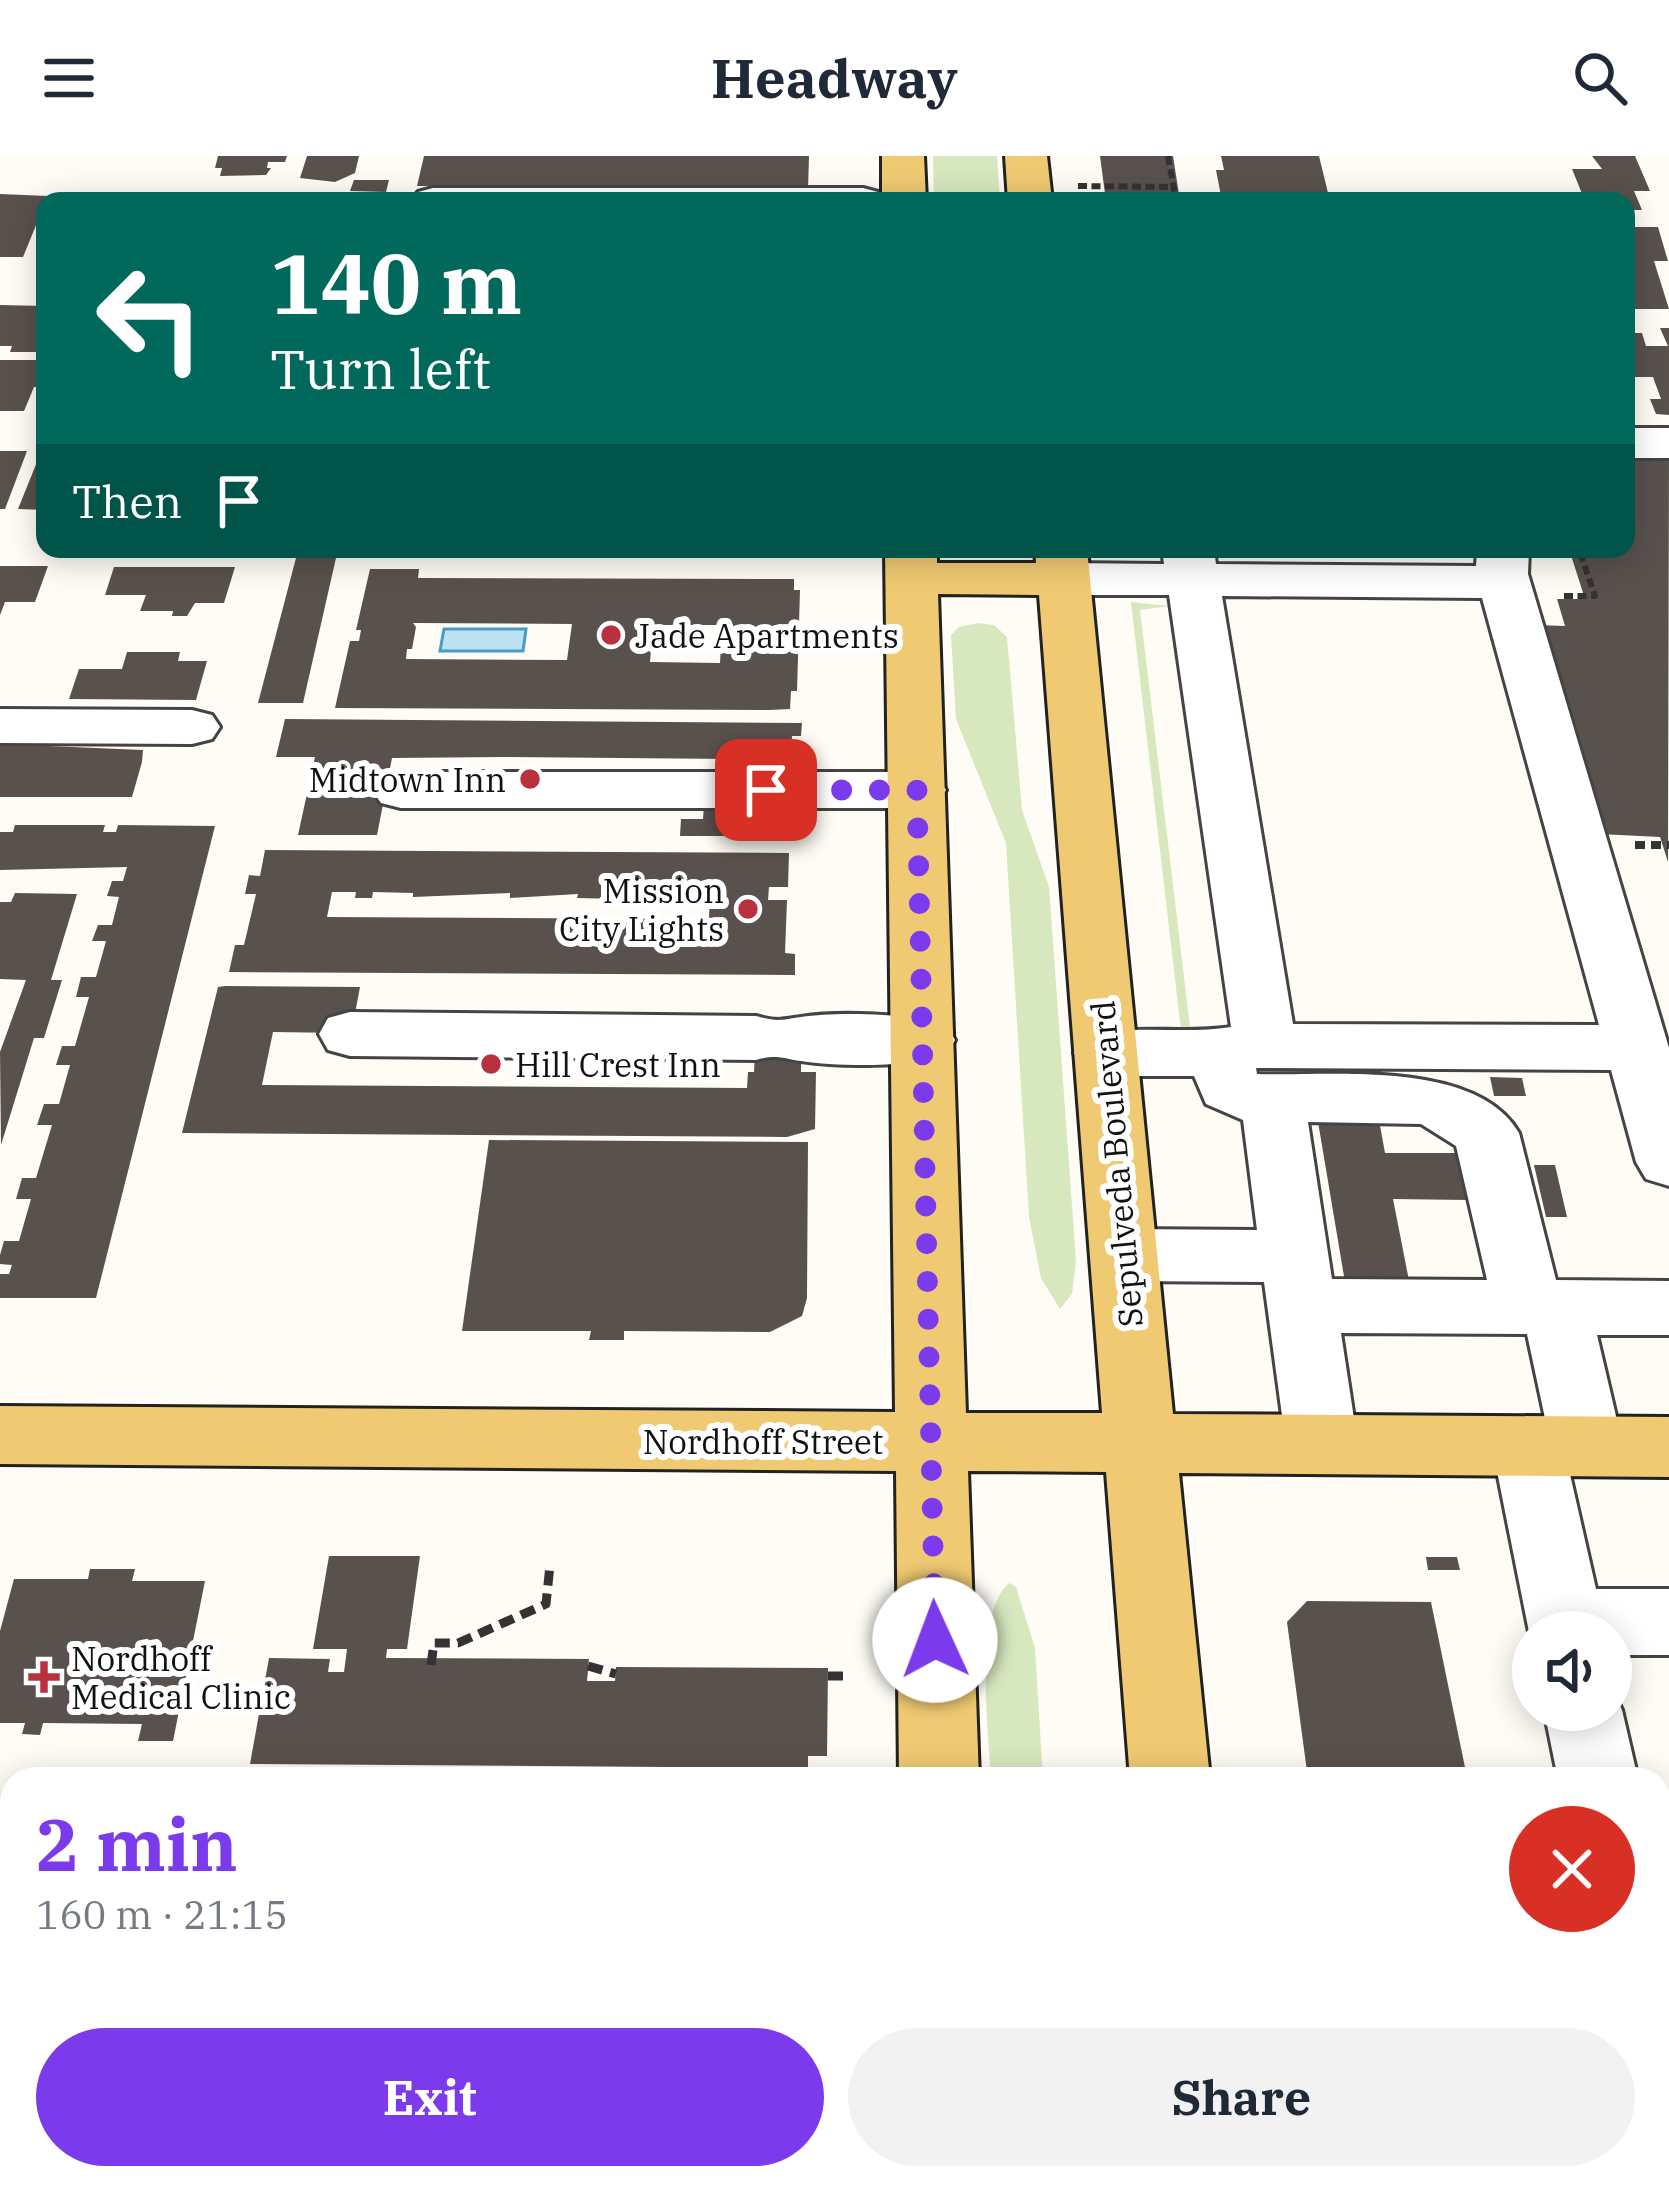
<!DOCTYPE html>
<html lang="en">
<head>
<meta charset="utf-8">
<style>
  :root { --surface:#fff; --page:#f2f2f3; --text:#1f2937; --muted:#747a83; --accent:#7c3aed }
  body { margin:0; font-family:"IBM Plex Serif",serif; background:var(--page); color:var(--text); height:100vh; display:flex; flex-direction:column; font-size:45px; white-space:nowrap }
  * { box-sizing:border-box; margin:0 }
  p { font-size:39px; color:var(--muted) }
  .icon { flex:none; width:66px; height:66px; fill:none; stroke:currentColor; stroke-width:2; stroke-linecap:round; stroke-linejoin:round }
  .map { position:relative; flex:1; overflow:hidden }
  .details { position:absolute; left:0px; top:1611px; width:1671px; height:423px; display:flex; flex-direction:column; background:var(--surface); border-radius:36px 36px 0 0; box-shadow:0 6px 30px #0003 }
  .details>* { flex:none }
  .banner { position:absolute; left:36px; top:36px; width:1599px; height:366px; border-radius:24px; box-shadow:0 6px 30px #0003; background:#00695c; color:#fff; overflow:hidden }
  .fabs { position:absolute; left:1512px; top:1455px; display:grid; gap:24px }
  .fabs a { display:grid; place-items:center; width:120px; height:120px; border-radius:50%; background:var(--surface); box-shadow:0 6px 30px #0003; font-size:60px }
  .pin { position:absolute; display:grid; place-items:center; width:102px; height:102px; color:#fff; margin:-51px; border-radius:24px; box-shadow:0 6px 18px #0006 }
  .me { position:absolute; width:132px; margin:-66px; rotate:358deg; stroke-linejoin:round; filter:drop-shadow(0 0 9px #0008) }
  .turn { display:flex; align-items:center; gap:42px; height:252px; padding:0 36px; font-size:54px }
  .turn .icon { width:156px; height:156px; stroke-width:2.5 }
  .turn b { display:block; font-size:84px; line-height:102px }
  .then { display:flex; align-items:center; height:114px; padding:0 36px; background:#0003; gap:24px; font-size:45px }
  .round { display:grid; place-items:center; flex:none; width:126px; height:126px; border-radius:63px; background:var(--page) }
  .head { display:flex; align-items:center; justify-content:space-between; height:204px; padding:0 36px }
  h1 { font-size:72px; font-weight:700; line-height:90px; color:var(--accent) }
  .cta { display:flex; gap:24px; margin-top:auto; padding:24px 36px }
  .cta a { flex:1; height:138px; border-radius:72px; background:var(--accent); color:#fff; font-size:48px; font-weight:700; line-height:138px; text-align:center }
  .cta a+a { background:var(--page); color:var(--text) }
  header { display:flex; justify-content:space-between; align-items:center; height:156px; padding:0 36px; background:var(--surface); font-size:54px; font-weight:700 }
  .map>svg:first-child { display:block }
</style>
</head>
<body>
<header><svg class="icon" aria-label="menu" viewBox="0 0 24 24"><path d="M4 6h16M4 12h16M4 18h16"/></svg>Headway<svg class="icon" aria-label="search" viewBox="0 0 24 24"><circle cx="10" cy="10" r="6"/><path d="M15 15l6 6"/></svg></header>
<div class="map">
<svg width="1669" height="2032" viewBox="0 0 1669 2032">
  <rect width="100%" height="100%" fill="#fefcf5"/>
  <g fill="#d7e8bf">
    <path d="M933,0H997L1000,45H934Z"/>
    <path d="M1131,446L1169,450L1140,454L1190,871H1200L1202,878L1182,883Z"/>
    <path d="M978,467L994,469L1007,481L1022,654L1049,731L1076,1105L1072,1138L1060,1153L1041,1122L1029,1061L1006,687L956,563L951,479L959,471Z"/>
    <path d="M1009,1427L1016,1431L1035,1492L1043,1623H991C989,1577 973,1458 1009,1427Z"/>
  </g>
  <path fill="#bce2f3" stroke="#479bc6" stroke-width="3" d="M444,473H526L523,495H440Z"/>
  <g fill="#59514d" fill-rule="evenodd">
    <path d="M218,0H287L285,6H268L267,12H271L266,19L220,20L222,12H215Z"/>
    <path d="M307,0H359L355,17L335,26L300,22Z"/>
    <path d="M424,0H809L808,32L417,30Z"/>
    <path d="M1100,0H1173L1180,45H1106Z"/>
    <path d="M1221,0H1319L1330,45H1222L1216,14H1224Z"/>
    <path d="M1592,0H1635L1650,35H1634L1642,54H1626V45H1585L1572,13H1602Z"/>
    <path d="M354,24H389L386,36L350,35Z"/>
    <path d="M0,38L48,40L23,101H0Z"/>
    <path d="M1631,71H1658L1668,105H1654L1669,153H1626V74Z"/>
    <path d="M0,149L45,150V182L39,196H10L12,190H0Z"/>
    <path d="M1660,172H1669V259L1656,258L1650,243H1661L1653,221H1626V177H1642L1646,190H1668Z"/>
    <path d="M0,204H45V231H34L24,255H0Z"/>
    <path d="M0,295H27L5,353H0Z"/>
    <path d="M41,296L45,354L18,353Z"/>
    <path d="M1626,299H1669L1668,706L1660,681L1599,678L1584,629H1591L1557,511H1549L1537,469L1565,470L1557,443H1585L1569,393H1626Z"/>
    <path d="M712,393H794V398L712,397Z"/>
    <path d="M296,402H336L303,547H258Z"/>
    <path d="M0,410H48L35,446H5L0,459Z"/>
    <path d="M114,411H235L224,447H195L187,460H172L173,455H140L146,439H105Z"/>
    <path d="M370,413H419L418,422L794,423V434H800L797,535H791L790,553L769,554L335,552L350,485H359L361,474H356ZM413,467L572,468L567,504L406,503L407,493H412L416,471ZM653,469H722L720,507L650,506Z"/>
    <path d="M127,496H180L178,505H207L196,544L69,543L79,513H122Z"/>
    <path d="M285,563L802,567L801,580H792L791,602L768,601L766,649H795L794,680H680L681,663H703L704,649H730L732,603L502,601L392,602L377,679H298L315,601H276Z"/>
    <path d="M0,588L143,594L142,606L132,641H0Z"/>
    <path d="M15,669H105L103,676H116L118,669L215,670L96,1142H0V1118H9L12,1109L0,1108V1099L4,1085H19L31,1043H16L22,1022H36L52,969H37L44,948H59L70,909H56L62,890H75L89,841H76L81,821H96L106,785H92L98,769H112L119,741L107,740L112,725H123L127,711L0,714V676H13Z"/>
    <path d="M265,694L789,697L788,731H769L768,744H787L785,797L795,798V819L229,816L235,789H244L256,738H245L249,719L260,720ZM332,736H356L355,742H372L373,736L413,737V741L510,737V742L578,738L577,742L620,743L621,738H710L709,763L327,761Z"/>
    <path d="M15,737L77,738L51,824H62L44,882H34L1,989L0,896L26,824L0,823V746H11Z"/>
    <path d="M225,830L360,831L353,868L342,877L273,876L262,929L747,932L748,916H754L757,863L802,864L801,916H816L815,973L787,981L182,977L218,831Z"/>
    <path d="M1490,921L1522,922L1526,940H1494Z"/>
    <path d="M1314,942H1375L1385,997H1457L1468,1044L1393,1043L1414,1150H1349Z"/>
    <path d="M489,984L808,986L807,1142L802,1160L770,1176L624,1175V1184H589L591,1175H462Z"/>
    <path d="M1534,1009H1555L1567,1061H1546Z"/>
    <path d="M329,1400H420L407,1493H387L386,1502L589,1503L587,1525H615L616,1511L828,1512L827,1600H808V1612L250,1608L269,1502L330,1503L328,1516H344L347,1493H313Z"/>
    <path d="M1426,1401H1457L1460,1414H1428Z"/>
    <path d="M90,1413H135L132,1425H205L173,1585H138L142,1568L43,1567L40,1579L22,1578L25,1567H0V1475L14,1423H88Z"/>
    <path d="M1307,1445L1431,1446L1467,1621L1308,1623L1287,1466Z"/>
    <path d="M217,1615L740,1619V1623H216Z"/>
    <path d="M141,2022H483L482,2032H139Z"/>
    <path d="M513,2022H548L547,2032H512Z"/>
    <path d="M659,2022H815V2028L722,2032V2027L659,2026Z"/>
  </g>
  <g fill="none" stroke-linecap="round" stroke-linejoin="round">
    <defs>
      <g id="minor">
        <path d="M433,32H863L878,36L885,45H411L418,36Z"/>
        <rect x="1626" y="272" width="43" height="30"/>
        <path d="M1162,393H1214L1216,408L1476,410L1477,393H1529L1528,418L1669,892V1030L1646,1023L1636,1006L1611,914L1256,912L1257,918C1331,920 1477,903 1519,977L1556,1124L1669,1125V1179H1597L1623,1290L1613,1311L1587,1319L1569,1314L1596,1433H1669V1499H1611V1476H1533V1485L1529,1476L1492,1290L1502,1269L1528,1261L1546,1267L1527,1178L1341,1177L1358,1289L1348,1310L1322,1318L1296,1310L1286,1289L1264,1126L1124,1125L1100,1117L1090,1099L1100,1081L1124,1073L1257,1074L1243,964L1206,948L1194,920H1106L1084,913L1074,897L1084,881C1131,867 1182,879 1231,871L1169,439H1063L1045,434L1037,423L1045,412L1063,407L1164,408ZM1222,440L1482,442L1599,869L1293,868ZM1308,966L1421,968L1456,990L1487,1124L1332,1123Z"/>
        <path d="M0,553L192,554L212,559L220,571L212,583L192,588L0,587Z"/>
        <path d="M401,616H730L748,621L767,616H917L937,621L946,634L937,647L917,652H767L748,647L730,652H401L381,647L372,634L381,621Z"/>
        <path d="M350,856L756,860C777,866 781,864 801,861C839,855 910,858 946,868L955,884L946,900C910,911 840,911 801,905C781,902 777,898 756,904L350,900L328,894L319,878L328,862Z"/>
        <path d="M1611,1530L1622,1554L1638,1623H1558L1544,1554H1611Z"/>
        <path d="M1659,1871L1669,1875V2032H1621L1617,2022H1659Z"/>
      </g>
      <g id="major">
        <path d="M882,0H924L926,45H882Z"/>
        <path d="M1005,0H1047L1052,45H1008Z"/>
        <path d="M885,393H937V407H1036L1035,393H1087L1173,1258L1669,1261V1321L1179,1317L1210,1623H1130L1106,1316L968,1315L979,1623H899L896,1315L0,1308V1250L895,1256ZM938,438L1039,439L1102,1257H966Z"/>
        <rect x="906" y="2022" width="90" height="10"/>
        <path d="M1159,2022H1249L1250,2032H1160Z"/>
      </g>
    </defs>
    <use href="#minor" stroke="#444" stroke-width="6"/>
    <use href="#major" stroke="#222" stroke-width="6"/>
    <g stroke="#333" stroke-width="6" stroke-dasharray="9 4.5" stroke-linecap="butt">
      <path d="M1168,0L1176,45"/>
      <path d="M1078,30L1174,31"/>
      <path d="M1564,440H1595L1579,393"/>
    </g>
    <path stroke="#333" stroke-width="8" stroke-dasharray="10 6" stroke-linecap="butt" d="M1635,689H1669"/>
    <g stroke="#333" stroke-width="9" stroke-dasharray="15 8" stroke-linecap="butt">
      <path d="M431,1509L434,1487H458L546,1448L550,1409"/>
      <path d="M588,1510L616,1518"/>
      <path d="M828,1520H849"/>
    </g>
    <use href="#minor" fill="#fff" fill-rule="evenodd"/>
    <use href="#major" fill="#f0ca73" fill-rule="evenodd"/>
  </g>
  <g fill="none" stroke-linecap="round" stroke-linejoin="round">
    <path stroke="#7c3aed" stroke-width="21" stroke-dasharray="0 37.8" d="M766,634H917L935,1484"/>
  </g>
  <g fill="#b9303f" stroke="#fff" stroke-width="4.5">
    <circle cx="611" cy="479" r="12"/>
    <circle cx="530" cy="623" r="12"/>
    <circle cx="748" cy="753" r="12"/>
    <circle cx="491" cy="908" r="12"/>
    <path d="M38 1503h12v12h12v12h-12v12h-12v-12h-12v-12h12z"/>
  </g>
  <g text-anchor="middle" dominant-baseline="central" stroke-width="12" stroke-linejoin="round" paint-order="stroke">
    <g font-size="33" fill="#111" stroke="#fff" text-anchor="start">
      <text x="635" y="479">Jade Apartments</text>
      <text x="506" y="623" text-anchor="end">Midtown Inn</text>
      <text x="724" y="734" text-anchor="end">Mission<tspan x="724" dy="38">City Lights</tspan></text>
      <text x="515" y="908">Hill Crest Inn</text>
      <text x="71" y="1502">Nordhoff<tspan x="71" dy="38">Medical Clinic</tspan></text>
    </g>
    <g font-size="33" fill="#111" stroke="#fff">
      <text transform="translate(1116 1008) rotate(-95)">Sepulveda Boulevard</text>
      <text x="763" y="1285">Nordhoff Street</text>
    </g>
  </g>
</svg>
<div class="fabs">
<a><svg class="icon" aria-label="sound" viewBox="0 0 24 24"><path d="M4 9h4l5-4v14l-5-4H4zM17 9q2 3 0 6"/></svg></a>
</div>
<div class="pin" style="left:766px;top:634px;background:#d93025"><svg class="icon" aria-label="arrive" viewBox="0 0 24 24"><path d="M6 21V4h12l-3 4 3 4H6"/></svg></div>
<svg class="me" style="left:935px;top:1484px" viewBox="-20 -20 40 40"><circle r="19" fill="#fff"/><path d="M0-13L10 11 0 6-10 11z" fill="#7c3aed"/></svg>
<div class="banner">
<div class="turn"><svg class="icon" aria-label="left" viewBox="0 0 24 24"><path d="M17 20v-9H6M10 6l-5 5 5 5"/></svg><div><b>140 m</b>Turn left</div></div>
<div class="then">Then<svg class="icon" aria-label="arrive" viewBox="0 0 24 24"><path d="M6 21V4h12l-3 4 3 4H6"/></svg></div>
</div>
<section class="details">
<div class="head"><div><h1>2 min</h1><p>160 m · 21:15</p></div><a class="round" style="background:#d93025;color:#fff"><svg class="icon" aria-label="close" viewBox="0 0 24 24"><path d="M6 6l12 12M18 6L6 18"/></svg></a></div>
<div class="cta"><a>Exit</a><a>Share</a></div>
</section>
</div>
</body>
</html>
